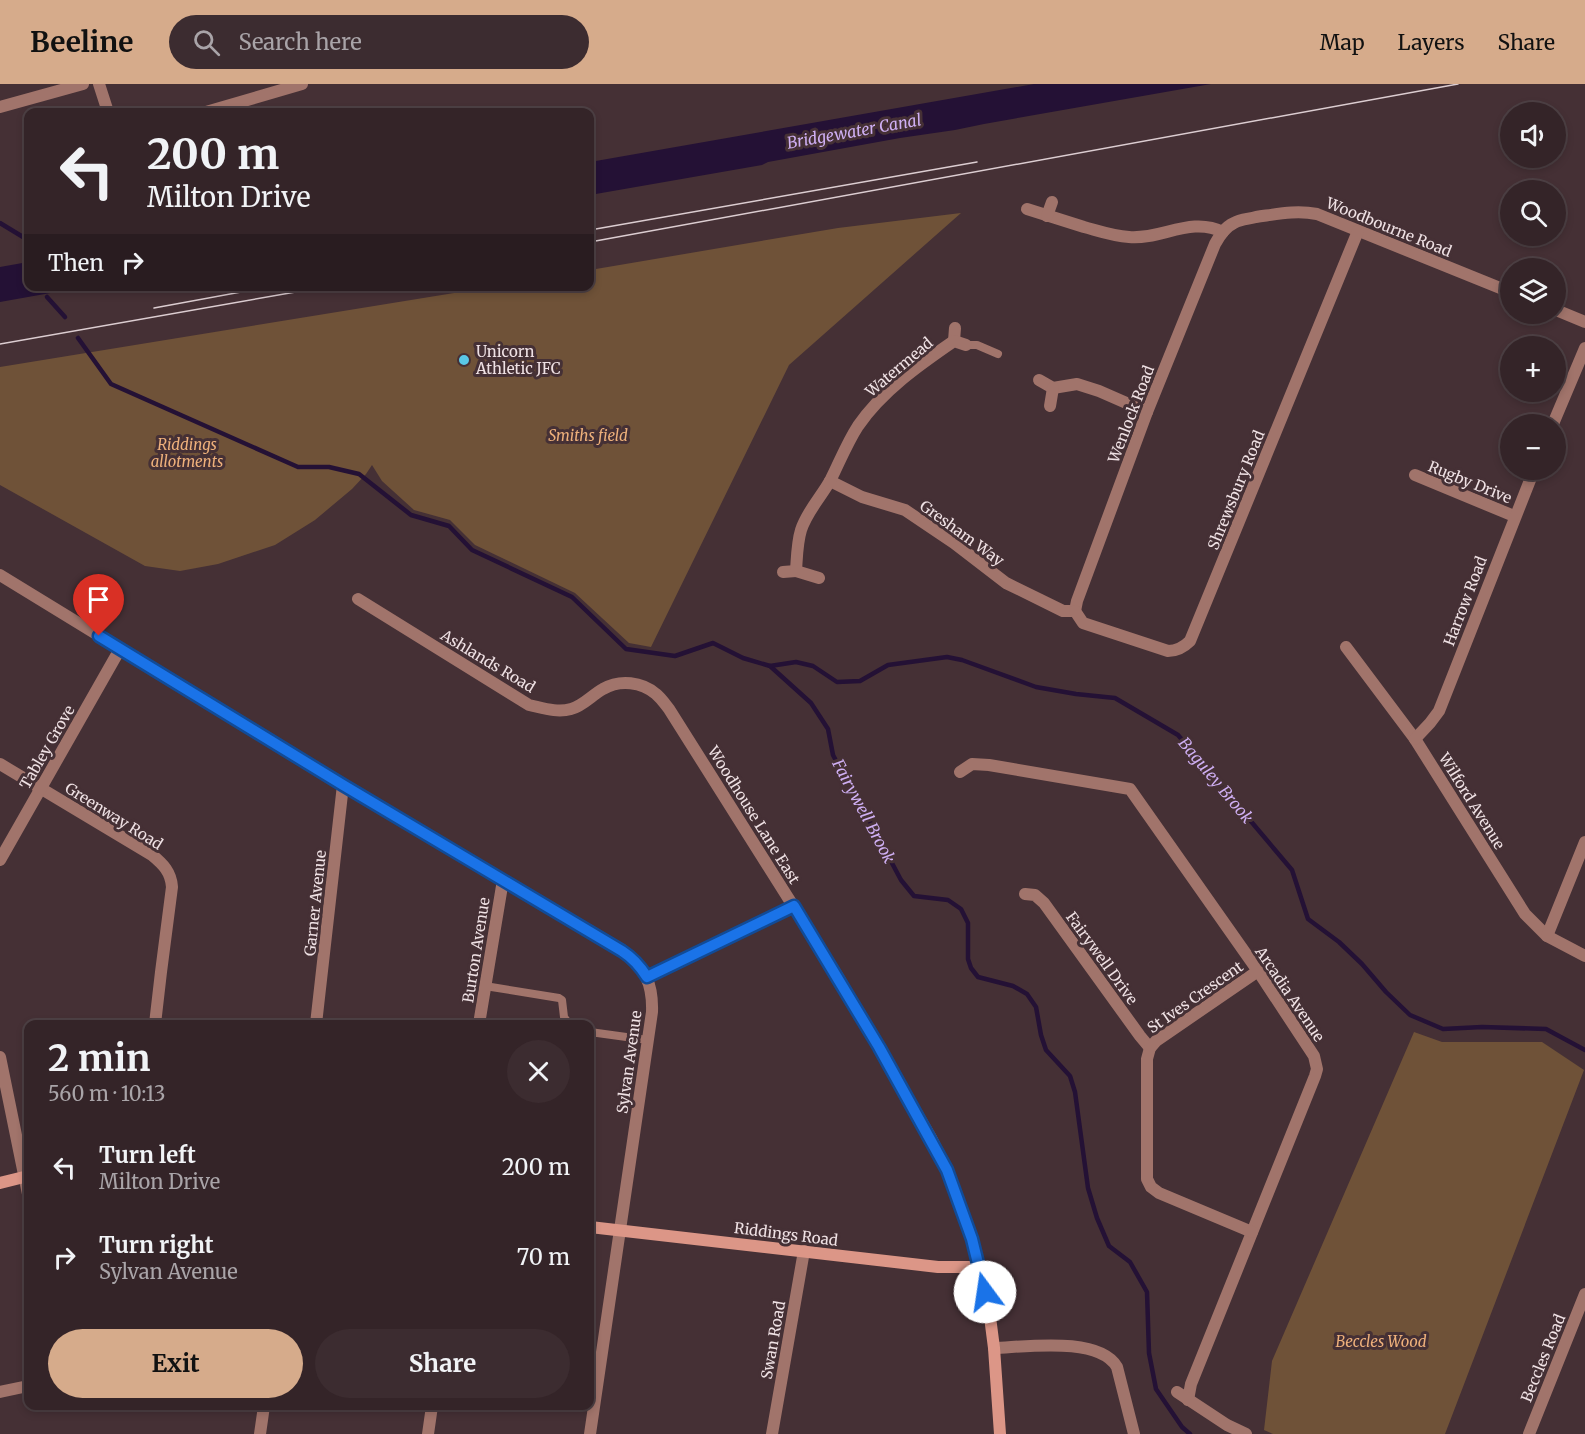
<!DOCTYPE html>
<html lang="en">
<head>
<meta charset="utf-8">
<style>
  :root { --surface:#342428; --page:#3c2c30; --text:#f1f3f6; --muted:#a9a4a8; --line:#4e4145; --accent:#d6ab8b }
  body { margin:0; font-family:Merriweather,serif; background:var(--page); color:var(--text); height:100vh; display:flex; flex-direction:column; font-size:22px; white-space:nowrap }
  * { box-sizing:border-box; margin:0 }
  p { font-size:20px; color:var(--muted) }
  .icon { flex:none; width:33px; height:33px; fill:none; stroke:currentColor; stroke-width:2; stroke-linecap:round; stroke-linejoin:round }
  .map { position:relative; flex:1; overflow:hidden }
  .details { position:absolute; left:24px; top:936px; width:570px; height:390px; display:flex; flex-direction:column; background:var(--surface); border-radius:12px; box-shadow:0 3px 9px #0003,0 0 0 2px var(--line) }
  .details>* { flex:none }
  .top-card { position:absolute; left:24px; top:24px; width:570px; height:183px; border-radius:12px; box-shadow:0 3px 9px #0003,0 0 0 2px var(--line); background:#342428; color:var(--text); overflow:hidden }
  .tools { position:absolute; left:1500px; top:18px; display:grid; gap:12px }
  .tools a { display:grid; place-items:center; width:66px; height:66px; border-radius:50%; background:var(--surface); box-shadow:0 3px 9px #0003,0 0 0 2px var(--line); font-size:30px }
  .pin { position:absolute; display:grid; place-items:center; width:51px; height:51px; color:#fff; margin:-62px -26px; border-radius:50% 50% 50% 0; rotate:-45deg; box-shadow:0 0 6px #0007 }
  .pin .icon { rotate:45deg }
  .me { position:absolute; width:66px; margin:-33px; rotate:346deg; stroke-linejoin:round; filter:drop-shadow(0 0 4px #0008) }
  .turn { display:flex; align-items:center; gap:21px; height:126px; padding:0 24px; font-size:27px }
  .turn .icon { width:78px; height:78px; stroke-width:2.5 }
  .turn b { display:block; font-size:42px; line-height:51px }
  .then { display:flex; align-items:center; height:57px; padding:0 24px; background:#0003; gap:12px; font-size:22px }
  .round { display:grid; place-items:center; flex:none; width:63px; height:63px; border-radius:32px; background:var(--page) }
  .overview { display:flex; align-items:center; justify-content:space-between; height:102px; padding:0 24px }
  h1 { font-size:36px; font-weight:700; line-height:45px }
  .button { display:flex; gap:12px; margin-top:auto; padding:12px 24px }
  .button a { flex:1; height:69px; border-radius:36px; background:var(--accent); color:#111; font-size:24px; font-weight:700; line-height:69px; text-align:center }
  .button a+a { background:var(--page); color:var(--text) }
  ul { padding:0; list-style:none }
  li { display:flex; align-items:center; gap:18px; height:90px; padding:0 24px }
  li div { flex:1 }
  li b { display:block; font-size:22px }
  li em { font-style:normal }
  header { display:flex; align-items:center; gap:36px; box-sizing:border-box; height:84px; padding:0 30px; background:var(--accent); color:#111 }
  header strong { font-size:28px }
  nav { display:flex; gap:33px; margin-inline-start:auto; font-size:21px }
  .search { width:420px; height:54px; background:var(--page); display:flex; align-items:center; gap:15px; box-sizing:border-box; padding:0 21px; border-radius:33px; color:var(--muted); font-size:22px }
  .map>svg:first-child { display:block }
</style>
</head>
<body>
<header>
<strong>Beeline</strong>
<div class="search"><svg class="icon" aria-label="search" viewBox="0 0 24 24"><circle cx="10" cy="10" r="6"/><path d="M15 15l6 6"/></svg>Search here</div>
<nav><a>Map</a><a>Layers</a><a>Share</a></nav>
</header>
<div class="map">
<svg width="1585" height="1350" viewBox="0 0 1585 1350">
  <rect width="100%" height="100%" fill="#453035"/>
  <g fill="#6f5238">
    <path d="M961,129L789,281L651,563L629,559L575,509L475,461L450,436L414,426L382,397L372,381L366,390L352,405L315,436L275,461L218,480L180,487L145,482L0,401V283L491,203L590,202V186L838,144Z"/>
    <path d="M1414,948L1442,958H1542L1584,986L1445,1350H1273L1264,1346L1272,1277Z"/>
  </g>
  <g fill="#241135">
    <path d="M1034,0H1211L984,40L955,46L900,54L768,78L762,81L590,111V78Z"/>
    <path d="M28,178V202L84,203L0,218V183Z"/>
  </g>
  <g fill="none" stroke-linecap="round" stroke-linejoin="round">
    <g stroke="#241135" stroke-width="4.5">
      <path d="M0,139L28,156"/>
      <path d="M47,213L65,233"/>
      <path d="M78,254L111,300L298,383H329L359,390L411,431L449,442L472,466L572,513L626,565L675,572L713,559L743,574L770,582L811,619L828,645L833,671L843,690L862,723L901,796L914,812L948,816L961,825L968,839V875L971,884L978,893L1013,902L1027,910L1036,923L1041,951L1046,966L1070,992L1075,1008L1088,1104L1097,1134L1109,1162L1130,1178L1147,1208L1149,1269L1156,1305L1182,1343L1190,1350"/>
      <path d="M770,582L796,578L813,582L837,598L860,597L888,581L947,573L962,576L1036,603L1076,610L1115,614L1178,651L1292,786L1308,835L1339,858L1362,880L1386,908L1410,931L1443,945L1482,943L1546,945L1585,966"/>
    </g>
    <g stroke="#a1746b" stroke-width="8">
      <path d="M966,261H977L998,270"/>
      <path d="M485,902L559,914L562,916L564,933L569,940"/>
      <path d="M590,948L648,956"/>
    </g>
    <g stroke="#a1746b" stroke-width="12">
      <path d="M99,0L108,28"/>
      <path d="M0,23L83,0"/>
      <path d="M206,28L302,0"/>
      <path d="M1027,125C1046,131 1065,137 1084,143C1099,147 1113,152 1129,153C1161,156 1191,132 1223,148"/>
      <path d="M1047,132L1052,118"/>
      <path d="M1556,226L1585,238"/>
      <path d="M954,257L955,244"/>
      <path d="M1039,296L1053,304L1077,300L1099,307L1147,328"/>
      <path d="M1050,322L1053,304"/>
      <path d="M1553,340L1585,264"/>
      <path d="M1415,391L1514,432"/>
      <path d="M830,397L862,413L905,426L954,459L1006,499L1063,527H1075"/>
      <path d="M783,488L796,487"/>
      <path d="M0,491L343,701L622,866C645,883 653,900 652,928L590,1350"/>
      <path d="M819,494L796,487C797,473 797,459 801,446C807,427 822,412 831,395C840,377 847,359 858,342C882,307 919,281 954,257L966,261"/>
      <path d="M358,515L529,621C543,624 557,629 571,625C583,622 592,611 603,605C620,595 642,598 656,610C661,614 665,620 669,625L838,893L931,1054L947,1086L955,1106L972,1155L979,1183"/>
      <path d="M1075,527L1077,517L1147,328L1215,160C1220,151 1225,143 1234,139C1240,135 1249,135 1256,133C1278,130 1296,126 1317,130L1510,208"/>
      <path d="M1075,527L1083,539L1168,567C1177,567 1183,564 1190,557L1358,147"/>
      <path d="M1346,563L1415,655L1525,830L1547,852L1585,872"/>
      <path d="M1415,655L1430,639L1439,627L1534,386"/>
      <path d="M0,680L152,771C163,780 171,788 172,803L161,888L155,940"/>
      <path d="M960,688L972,680L989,681L1130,705L1258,887L1314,972L1317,985L1315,992L1191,1300L1188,1316"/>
      <path d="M0,776L120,565"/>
      <path d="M1025,810L1035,811L1044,819L1140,952L1150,964"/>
      <path d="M1547,852L1585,758"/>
      <path d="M647,893L794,822"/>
      <path d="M316,940L343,701"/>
      <path d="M479,940L503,796"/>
      <path d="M0,973L28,1110"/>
      <path d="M1252,1148L1159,1109L1151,1103L1147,1095V975L1150,964L1156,957L1258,887"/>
      <path d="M994,1264C1025,1263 1099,1252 1117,1283L1134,1350"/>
      <path d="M0,1308L28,1302"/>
      <path d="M1177,1308L1227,1341L1246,1350"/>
      <path d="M260,1350L264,1322"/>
      <path d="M428,1350L432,1322"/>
      <path d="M772,1350L804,1167"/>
      <path d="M1529,1350L1585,1210"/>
    </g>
    <g stroke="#dc9687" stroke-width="12">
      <path d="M0,1099L28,1092"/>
      <path d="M590,1143L938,1183H979L990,1233L994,1264L1000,1350"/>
    </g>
    <g stroke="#dccdd1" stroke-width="1.5">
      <path d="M590,146L977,78"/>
      <path d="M590,158L1458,0"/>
      <path d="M154,224L274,202"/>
      <path d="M0,260L330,202"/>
    </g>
  </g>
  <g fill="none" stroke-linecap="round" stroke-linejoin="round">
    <defs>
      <path id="route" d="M99,552L343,701L622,867C633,874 640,882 647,893L794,822L879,963L947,1086L972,1155L985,1208"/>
    </defs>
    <use href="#route" stroke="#114b97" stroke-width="15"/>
    <use href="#route" stroke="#1a73e8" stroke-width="10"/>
  </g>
  <circle fill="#5ac8e6" stroke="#453035" stroke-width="2" cx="464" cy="276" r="6"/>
  <g text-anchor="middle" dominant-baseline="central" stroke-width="6" stroke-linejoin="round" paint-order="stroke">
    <g font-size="15" fill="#efe1e4" stroke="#453035">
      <text transform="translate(1389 143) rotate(22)">Woodbourne Road</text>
      <text transform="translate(899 283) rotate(-40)">Watermead</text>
      <text transform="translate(1131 330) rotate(-69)">Wenlock Road</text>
      <text transform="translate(1470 398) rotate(22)">Rugby Drive</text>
      <text transform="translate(1236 406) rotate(-68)">Shrewsbury Road</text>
      <text transform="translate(962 449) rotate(36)">Gresham Way</text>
      <text transform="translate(1465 517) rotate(-69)">Harrow Road</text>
      <text transform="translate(488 577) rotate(31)">Ashlands Road</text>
      <text transform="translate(47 663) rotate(-60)">Tabley Grove</text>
      <text transform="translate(1472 717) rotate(58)">Wilford Avenue</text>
      <text transform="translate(754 731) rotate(58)">Woodhouse Lane East</text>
      <text transform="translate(114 732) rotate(32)">Greenway Road</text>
      <text transform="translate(315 819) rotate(-84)">Garner Avenue</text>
      <text transform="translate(476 866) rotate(-81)">Burton Avenue</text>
      <text transform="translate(1102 874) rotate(54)">Fairywell Drive</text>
      <text transform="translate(1290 910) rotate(56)">Arcadia Avenue</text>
      <text transform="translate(1195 913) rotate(-35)">St Ives Crescent</text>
      <text transform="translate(629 978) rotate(-82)">Sylvan Avenue</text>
      <text transform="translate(786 1150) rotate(7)">Riddings Road</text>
      <text transform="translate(773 1256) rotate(-80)">Swan Road</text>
      <text transform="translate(1543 1274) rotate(-68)">Beccles Road</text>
    </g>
    <g font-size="15" fill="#efe1e4" stroke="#453035" text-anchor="start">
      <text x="476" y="267">Unicorn<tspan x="476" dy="17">Athletic JFC</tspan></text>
    </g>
    <g font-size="15" font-style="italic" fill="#eeb07b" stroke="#453035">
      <text x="588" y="351">Smiths field</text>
      <text x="187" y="360">Riddings<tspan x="187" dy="17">allotments</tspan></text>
      <text x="1381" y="1257">Beccles Wood</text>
    </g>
    <g font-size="16" font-style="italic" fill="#cfaff3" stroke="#453035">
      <text transform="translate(854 47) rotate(-10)">Bridgewater Canal</text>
      <text transform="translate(1216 696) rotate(50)">Baguley Brook</text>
      <text transform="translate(864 727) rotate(62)">Fairywell Brook</text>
    </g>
  </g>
</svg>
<div class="tools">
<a><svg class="icon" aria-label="sound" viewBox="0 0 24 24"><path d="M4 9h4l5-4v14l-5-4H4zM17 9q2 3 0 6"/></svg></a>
<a><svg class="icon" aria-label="search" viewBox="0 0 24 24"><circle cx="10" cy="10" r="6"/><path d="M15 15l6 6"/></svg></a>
<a><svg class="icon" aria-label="layers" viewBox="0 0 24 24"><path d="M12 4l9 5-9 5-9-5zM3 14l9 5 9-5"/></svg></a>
<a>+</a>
<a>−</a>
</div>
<div class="pin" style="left:99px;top:552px;background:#d93025"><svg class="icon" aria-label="arrive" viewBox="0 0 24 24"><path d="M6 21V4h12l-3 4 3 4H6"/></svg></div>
<svg class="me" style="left:985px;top:1208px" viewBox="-20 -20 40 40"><circle r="19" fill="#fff"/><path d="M0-13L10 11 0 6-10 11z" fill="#1a73e8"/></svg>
<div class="top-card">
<div class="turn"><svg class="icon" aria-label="left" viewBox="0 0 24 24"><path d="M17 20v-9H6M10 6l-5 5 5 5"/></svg><div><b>200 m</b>Milton Drive</div></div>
<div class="then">Then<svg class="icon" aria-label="right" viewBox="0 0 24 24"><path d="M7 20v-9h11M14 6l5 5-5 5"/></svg></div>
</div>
<section class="details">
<div class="overview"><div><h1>2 min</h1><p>560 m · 10:13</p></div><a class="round"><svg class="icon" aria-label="close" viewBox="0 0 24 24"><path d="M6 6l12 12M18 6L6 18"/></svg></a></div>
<ul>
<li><svg class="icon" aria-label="left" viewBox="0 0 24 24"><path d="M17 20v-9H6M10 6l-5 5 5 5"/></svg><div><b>Turn left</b><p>Milton Drive</p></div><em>200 m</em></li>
<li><svg class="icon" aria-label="right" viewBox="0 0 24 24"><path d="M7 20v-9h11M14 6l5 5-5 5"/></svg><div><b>Turn right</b><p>Sylvan Avenue</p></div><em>70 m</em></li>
</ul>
<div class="button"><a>Exit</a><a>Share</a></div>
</section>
</div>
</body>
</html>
